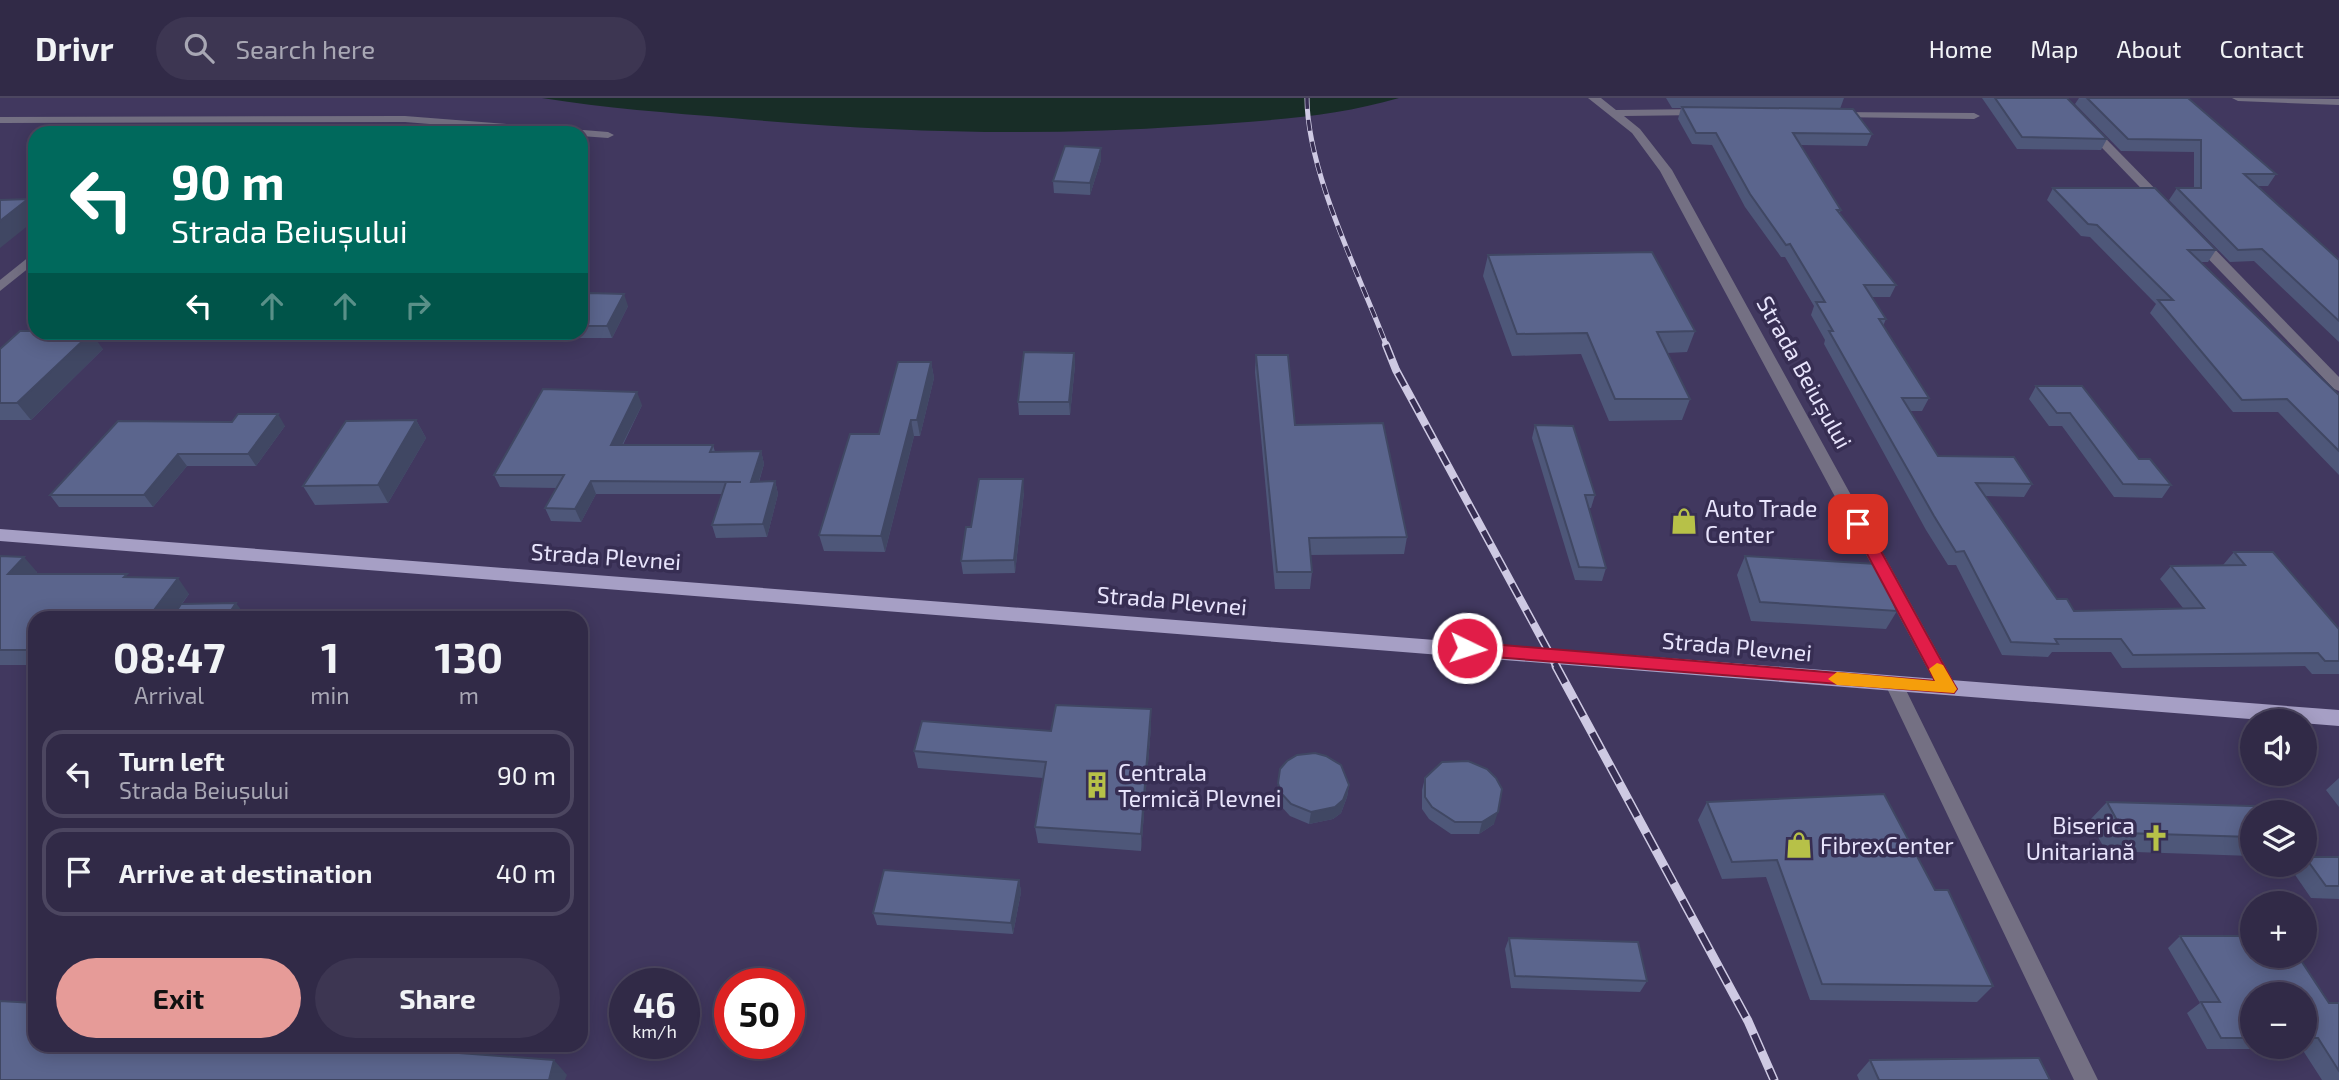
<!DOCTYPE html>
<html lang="en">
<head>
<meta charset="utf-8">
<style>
  :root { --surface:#312a47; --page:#3d3652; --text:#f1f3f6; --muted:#a8a7b4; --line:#4c4660; --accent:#e69b98 }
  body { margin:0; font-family:"Exo 2",sans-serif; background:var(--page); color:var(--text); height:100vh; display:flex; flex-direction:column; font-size:26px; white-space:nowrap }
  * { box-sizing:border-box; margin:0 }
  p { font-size:23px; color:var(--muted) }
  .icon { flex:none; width:38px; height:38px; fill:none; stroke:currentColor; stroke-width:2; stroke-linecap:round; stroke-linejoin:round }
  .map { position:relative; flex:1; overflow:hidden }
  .sheet { position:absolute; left:28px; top:513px; width:560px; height:441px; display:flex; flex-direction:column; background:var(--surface); border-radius:21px; box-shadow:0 4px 18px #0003,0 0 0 2px var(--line) }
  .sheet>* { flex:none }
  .top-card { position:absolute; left:28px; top:28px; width:560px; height:214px; border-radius:21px; box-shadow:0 4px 18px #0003,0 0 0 2px var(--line); background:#00695c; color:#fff; overflow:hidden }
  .tools { position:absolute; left:2240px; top:611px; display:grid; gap:14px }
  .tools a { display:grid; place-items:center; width:77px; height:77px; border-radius:50%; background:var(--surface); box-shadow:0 4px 18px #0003,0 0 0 2px var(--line); font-size:35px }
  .speed { position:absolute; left:609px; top:870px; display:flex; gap:14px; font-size:35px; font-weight:700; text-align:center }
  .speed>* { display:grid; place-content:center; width:91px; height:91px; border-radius:50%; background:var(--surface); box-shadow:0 4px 18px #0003,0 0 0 2px var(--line); line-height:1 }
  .speed small { font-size:18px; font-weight:400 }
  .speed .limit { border:10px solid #d22; background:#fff; color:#111 }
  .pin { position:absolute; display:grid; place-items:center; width:60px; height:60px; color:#fff; margin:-30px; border-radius:14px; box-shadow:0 4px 10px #0006 }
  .me { position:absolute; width:77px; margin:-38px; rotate:94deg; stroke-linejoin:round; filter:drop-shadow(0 0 5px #0008) }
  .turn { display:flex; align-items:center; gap:24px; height:147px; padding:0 28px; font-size:32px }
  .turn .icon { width:91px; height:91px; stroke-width:2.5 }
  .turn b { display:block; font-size:49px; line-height:60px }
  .lanes { display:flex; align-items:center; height:66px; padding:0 28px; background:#0003; justify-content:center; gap:35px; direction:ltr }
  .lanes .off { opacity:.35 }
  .eta { display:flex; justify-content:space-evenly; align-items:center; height:119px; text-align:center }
  .eta b { font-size:42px; font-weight:700; line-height:49px }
  .cta { display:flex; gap:14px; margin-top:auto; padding:14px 28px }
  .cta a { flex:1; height:80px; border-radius:42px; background:var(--accent); color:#111; font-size:28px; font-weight:700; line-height:80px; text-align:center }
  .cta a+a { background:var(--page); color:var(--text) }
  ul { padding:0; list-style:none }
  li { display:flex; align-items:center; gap:21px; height:88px; margin:0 14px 10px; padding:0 14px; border:4px solid var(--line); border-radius:21px }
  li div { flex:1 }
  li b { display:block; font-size:26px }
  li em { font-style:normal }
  header { display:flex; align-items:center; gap:42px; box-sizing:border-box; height:98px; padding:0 35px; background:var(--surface); border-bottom:2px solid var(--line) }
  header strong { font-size:33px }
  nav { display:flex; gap:38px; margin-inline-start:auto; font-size:24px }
  .search { width:490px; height:63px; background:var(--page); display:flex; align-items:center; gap:18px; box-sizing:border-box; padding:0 24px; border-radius:38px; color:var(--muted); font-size:26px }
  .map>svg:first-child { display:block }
</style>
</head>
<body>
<header>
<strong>Drivr</strong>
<div class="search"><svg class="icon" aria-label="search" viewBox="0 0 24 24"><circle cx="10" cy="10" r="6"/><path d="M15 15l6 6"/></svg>Search here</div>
<nav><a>Home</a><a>Map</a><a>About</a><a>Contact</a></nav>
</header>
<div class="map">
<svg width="2339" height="982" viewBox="0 0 2339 982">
  <rect width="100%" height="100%" fill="#41385f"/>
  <path fill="#182d27" d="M542,0H1399C1331,20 1259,23 1189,28C1036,39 885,34 732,20C669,15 605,10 542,0Z"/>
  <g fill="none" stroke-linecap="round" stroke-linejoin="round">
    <g fill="#747083" fill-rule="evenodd">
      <path d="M1588,0H1601L1616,12L1702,11L1708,14L1702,17L1624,18L1640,31L1672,72L1955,586L1957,591L1955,596H1941L1660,73L1632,35Z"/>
      <path d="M2054,0H2066L2168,104V110H2160Z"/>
      <path d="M2232,0L2339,1V7L2238,3Z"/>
      <path d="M1831,14L1974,15L1980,18L1974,21L1835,19L1829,16Z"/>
      <path d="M405,18L608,34L614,37L608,40L581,38V35H539L405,24L0,25V19Z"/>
      <path d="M2198,138L2203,139L2339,279V293L2334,291L2193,145L2192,142Z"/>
      <path d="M35,154V165L0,193V182Z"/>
      <path d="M1894,579L1901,581L1903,586L2098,982H2074L1885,586L1887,581Z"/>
    </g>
    <path fill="#a69fc5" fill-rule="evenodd" d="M0,431L2339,612V628L0,443Z"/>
    <defs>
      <path id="rail-far2" d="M1307,0C1307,74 1360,178 1387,249"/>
      <path id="rail-far1" d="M1386,247L1396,272L1557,569"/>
      <path id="rail" d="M1556,568L1748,923L1774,982"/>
    </defs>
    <use href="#rail-far2" stroke="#cec9e3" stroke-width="5"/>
    <use href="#rail-far1" stroke="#cec9e3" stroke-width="8"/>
    <use href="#rail" stroke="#cec9e3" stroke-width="9"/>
    <use href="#rail-far2" stroke="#372e53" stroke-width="3.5" stroke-dasharray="11" stroke-linecap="butt"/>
    <use href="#rail-far1" stroke="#372e53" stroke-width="5" stroke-dasharray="15" stroke-linecap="butt"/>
    <use href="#rail" stroke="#372e53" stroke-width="6" stroke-dasharray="19" stroke-linecap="butt"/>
  </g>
  <g fill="#4e5779" fill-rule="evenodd">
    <path d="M1666,0H1844L1840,11L1872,36L1867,48L1800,47L1841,112L1839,116L1896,187L1890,199H1872L1886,221L1883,228L1929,300L1922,313H1910L1938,358L2032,386L2024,399L1985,398L2057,501L2074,513L2183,510L2160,481L2171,468L2223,467L2234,454L2339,531V576H2312L2305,568L2122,570L2111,554H2052L2048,559L2002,557L1956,467H1948L1926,432L1824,246L1825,242L1811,217L1814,208L1785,159H1781L1745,109L1712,47L1692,46L1678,21L1681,10H1672Z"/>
    <path d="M1982,0H2067L2107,41L2101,52L2017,51Z"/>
    <path d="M2079,0H2188L2276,76L2268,88H2257L2339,162V244L2254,163L2230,164L2169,102L2177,90H2194V54L2121,53L2075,6Z"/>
    <path d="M1101,50V62L1090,97L1054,95L1053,83Z"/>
    <path d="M2053,90L2216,152L2208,164H2200L2339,297V377L2278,314H2233L2150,215L2156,206L2090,139L2081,138L2047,102Z"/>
    <path d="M1488,157L1695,233L1687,254L1667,255L1690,301L1682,322L1609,323L1581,256L1512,258L1483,178Z"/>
    <path d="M628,208L612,240H576L574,234H581V210Z"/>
    <path d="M0,251H103L31,322H0Z"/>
    <path d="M1074,255L1075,267L1070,317H1019L1018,304Z"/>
    <path d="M1256,257L1295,327L1407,439L1404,456L1310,457L1312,474L1310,491H1275L1255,274Z"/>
    <path d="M931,264L934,280L920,338H914L885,454L824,453L819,437L879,336Z"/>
    <path d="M2036,288L2139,361L2171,387L2162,400L2114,399L2062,328H2049L2029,301Z"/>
    <path d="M642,307L623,347H713L715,354L761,353L764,366L759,384L775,383L778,396L767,439L716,440L712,427L722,396H596L581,424L551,423L545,410L557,390L500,389L494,377Z"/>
    <path d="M416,322L426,340L388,405L315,407L303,388Z"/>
    <path d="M118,323L285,328L256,368H187L153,409H59L50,397Z"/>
    <path d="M1535,327L1595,397L1591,410H1589L1606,470L1602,483L1575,482L1532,340Z"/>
    <path d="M1024,394L1015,475L963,476L961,463L971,429Z"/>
    <path d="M0,458L37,474L35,476L130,479L189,496L182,506L245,517L244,520H172L180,508L35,520V567H0Z"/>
    <path d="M1745,458L1897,513L1886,531L1751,523L1737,477Z"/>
    <path d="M1151,611V628L1141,753L1038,745L1035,729L1043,680L918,670L914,653L1051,633Z"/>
    <path d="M1425,680L1494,726L1479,736H1451L1429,721L1422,711V692Z"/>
    <path d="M2339,680V709L2326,692Z"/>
    <path d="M1278,685L1349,687L1347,699L1341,715L1333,721L1309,726L1290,718L1280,707L1277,698Z"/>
    <path d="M1707,704L1935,792L1993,888L1977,904L1810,902L1766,779L1722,781L1698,722Z"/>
    <path d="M2107,704L2252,714V758L2106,753L2089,723Z"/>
    <path d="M2305,731L2312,741L2305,747Z"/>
    <path d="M2305,759H2339V801L2311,800L2291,771L2297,766H2305Z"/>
    <path d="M1019,782L1021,794L1013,836L877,827L873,815Z"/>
    <path d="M2180,838L2329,905H2339V982H2322L2302,951H2207L2187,915L2200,905L2168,850ZM2252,896H2305V948H2252Z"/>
    <path d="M1509,840L1647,883L1640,894L1511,890L1505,851Z"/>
    <path d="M1870,962L2050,982H1859L1857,977Z"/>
  </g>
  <g fill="#404763">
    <path d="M1101,50V62L1090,97V85Z"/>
    <path d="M28,101L35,111V122L0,150V123Z"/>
    <path d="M624,196L628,208L612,240L607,228Z"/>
    <path d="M91,235L103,251L31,322L17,305Z"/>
    <path d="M1074,255L1075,267L1070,317L1069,304Z"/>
    <path d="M931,264L934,280L920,338L917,322Z"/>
    <path d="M637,294L642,307L616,359L611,347Z"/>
    <path d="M278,316L285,328L256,368L248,356Z"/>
    <path d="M416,322L426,340L388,405L378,387Z"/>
    <path d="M911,322L914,338L885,454L881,438Z"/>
    <path d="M761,353L764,366L755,396L751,384Z"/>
    <path d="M178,356L187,368L153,409L144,397Z"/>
    <path d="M1023,381L1024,394L1015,475L1014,462Z"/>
    <path d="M591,383L596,396L581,424L575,411Z"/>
    <path d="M775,383L778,396L767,439L763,426Z"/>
    <path d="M24,459L37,474L22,491L8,476Z"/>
    <path d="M178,480L189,496L171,520H148Z"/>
    <path d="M236,505L245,517L244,520H226Z"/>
    <path d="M1151,611V628L1141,753V736Z"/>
    <path d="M1349,687L1347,699L1341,715L1333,721L1309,726L1311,714Z"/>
    <path d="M1498,714L1494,726L1479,736L1482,724Z"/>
    <path d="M1019,782L1021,794L1013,836L1011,825Z"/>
    <path d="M554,962L567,977L565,982H549Z"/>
  </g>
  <g fill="#5b658d" stroke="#404763" stroke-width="2">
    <path d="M1995,0H2067L2107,41L2022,39Z"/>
    <path d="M2087,0H2188L2276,76H2244L2339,162V223L2262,151L2238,152L2177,90H2201V42L2128,41Z"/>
    <path d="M1682,9L1853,11L1872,36L1793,35L1841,112H1837L1896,187H1864L1886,221H1879L1929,300H1902L1938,358L2014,359L2032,386L1976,385L2057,501H2067L2074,513L2204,510L2171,468L2245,467L2234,454H2273L2339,531V563H2325L2318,555L2133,557L2121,541H2055L2058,546L2011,544L1964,453L1956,454L1934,418L1829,233H1833L1816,204H1825L1790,146L1786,147L1750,96L1716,35H1696Z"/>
    <path d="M1065,48L1101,50L1090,85L1053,83Z"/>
    <path d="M2053,90H2155L2216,152H2188L2339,297V353L2287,301L2242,302L2158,202H2173L2097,127L2088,126Z"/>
    <path d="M28,101L0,123V102Z"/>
    <path d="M1652,154L1695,233L1657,234L1690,301H1615L1587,235L1517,236L1488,157Z"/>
    <path d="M589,195L624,196L607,228H581V210Z"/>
    <path d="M20,233H35V234L91,235L17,305H0V251Z"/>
    <path d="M1024,254L1074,255L1069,304H1018Z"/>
    <path d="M1256,257H1288L1295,327L1383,325L1407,439L1309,440L1312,474H1277Z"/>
    <path d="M898,264H931L917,322H911L881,438L819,437L850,336H879Z"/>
    <path d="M2036,288H2082L2139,361H2150L2171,387L2123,386L2070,315H2057Z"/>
    <path d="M543,291L637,294L611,347H713L710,354L761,353L751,384L775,383L763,426L712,427L726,384H741L591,383L575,411L545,410L564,377H494Z"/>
    <path d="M238,316H278L248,356H178L144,397H50L118,323L232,324Z"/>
    <path d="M416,322L378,387L303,388L346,323Z"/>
    <path d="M1535,327L1573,328L1595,397H1585L1606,470L1579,469Z"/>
    <path d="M979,381H1023L1014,462L961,463L966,429H971Z"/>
    <path d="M0,458L24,459L8,476H127L124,479L178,480L148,520H35V552H0Z"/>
    <path d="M1745,458L1877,466L1897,513L1760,504Z"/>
    <path d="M236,505L226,520H172L181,506Z"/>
    <path d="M1056,607L1151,611L1141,736L1035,729L1046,664L914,653L922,623L1051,633Z"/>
    <path d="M1315,655L1326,658L1341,667L1349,687L1343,702L1335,709L1311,714L1291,706L1281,695L1278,685L1280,671L1287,663L1297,657Z"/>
    <path d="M1468,663L1487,671L1496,680L1502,691L1498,714L1482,724H1455L1432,709L1425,699V680L1442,664Z"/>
    <path d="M1884,696L1935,792H1948L1993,888L1822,886L1777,762L1732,764L1707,704Z"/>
    <path d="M2107,704L2289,709L2293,714H2252V739L2124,735Z"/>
    <path d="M2305,731L2312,741H2305Z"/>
    <path d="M2305,759H2339V788H2326Z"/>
    <path d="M884,772L1019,782L1011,825L873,815Z"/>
    <path d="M2180,838H2252V858H2298L2329,905H2339V973L2318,940H2305V896H2252V940H2221L2201,904H2220Z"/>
    <path d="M1509,840L1638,844L1647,883L1515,878Z"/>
    <path d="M0,903L35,905V947H350L554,962L549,982H0Z"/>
    <path d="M2039,960L2050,982H1879L1870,962Z"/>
  </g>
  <path fill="#e11d48" stroke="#92132f" stroke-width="2" d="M1858,421L1866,426L1954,586L1957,591L1954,595L1467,557L1459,550L1467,544L1935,583L1851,426Z"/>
  <path fill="#f59e0b" d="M1937,565L1943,567L1957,591L1954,595L1837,587L1828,581L1837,574L1935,583L1929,571Z"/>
  <defs>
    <symbol id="shop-bare" viewBox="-9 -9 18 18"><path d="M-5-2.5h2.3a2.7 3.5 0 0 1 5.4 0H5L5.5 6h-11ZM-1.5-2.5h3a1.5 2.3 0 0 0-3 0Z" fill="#b7c148" stroke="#372e53" stroke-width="2.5" paint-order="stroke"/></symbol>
    <symbol id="building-bare" viewBox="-9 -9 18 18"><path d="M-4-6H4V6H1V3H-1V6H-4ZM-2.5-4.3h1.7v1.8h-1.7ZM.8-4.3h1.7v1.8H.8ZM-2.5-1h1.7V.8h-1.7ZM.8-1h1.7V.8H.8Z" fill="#b7c148" stroke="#372e53" stroke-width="2.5" paint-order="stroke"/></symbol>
    <symbol id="church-bare" viewBox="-9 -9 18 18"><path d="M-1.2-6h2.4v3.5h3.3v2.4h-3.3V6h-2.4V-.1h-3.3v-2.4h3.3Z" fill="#b7c148" stroke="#372e53" stroke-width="2.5" paint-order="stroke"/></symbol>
  </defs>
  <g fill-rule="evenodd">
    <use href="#shop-bare" x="1665" y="404" width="38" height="38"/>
    <use href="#building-bare" x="1078" y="668" width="38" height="38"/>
    <use href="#church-bare" x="2137" y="721" width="38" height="38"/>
    <use href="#shop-bare" x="1780" y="728" width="38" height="38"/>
  </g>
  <g text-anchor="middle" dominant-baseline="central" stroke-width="7" stroke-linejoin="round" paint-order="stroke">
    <g font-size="23" fill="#e8e4fc" stroke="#372e53">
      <text transform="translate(1805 274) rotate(61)">Strada Beiușului</text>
      <text transform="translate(606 458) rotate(4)">Strada Plevnei</text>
      <text transform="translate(1172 502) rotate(5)">Strada Plevnei</text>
      <text transform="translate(1737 548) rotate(5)">Strada Plevnei</text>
    </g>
    <g font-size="23" fill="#e8e4fc" stroke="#372e53" text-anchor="start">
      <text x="1705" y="410">Auto Trade<tspan x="1705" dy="26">Center</tspan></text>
      <text x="1118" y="674">Centrala<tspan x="1118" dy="26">Termică Plevnei</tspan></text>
      <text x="2135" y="727" text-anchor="end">Biserica<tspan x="2135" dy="26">Unitariană</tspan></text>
      <text x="1820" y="747">FibrexCenter</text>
    </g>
  </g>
</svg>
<div class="tools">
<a><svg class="icon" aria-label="sound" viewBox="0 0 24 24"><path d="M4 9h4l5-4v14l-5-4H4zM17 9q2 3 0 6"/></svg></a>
<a><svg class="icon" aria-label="layers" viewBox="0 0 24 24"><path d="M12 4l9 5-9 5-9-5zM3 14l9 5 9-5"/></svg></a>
<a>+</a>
<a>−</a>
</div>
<div class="speed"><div>46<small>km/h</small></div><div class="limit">50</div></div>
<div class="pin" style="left:1858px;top:426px;background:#d93025"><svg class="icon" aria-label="arrive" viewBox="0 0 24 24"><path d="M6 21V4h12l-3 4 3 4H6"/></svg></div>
<svg class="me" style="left:1467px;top:550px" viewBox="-20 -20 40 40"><circle r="17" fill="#e11d48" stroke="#fff" stroke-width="3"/><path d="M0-11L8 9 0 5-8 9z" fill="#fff"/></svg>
<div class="top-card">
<div class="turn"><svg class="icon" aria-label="left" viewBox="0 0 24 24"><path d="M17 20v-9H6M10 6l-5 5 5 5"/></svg><div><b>90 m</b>Strada Beiușului</div></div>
<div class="lanes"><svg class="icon" aria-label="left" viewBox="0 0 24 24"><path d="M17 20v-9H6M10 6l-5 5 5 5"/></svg><svg class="icon off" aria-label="ahead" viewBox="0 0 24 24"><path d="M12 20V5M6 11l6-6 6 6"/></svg><svg class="icon off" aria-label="ahead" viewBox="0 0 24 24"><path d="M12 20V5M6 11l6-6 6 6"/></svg><svg class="icon off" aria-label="right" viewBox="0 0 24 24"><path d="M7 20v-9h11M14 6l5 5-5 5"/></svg></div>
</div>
<section class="sheet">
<div class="eta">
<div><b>08:47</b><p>Arrival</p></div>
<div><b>1</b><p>min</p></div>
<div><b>130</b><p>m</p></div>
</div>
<ul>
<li><svg class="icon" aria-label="left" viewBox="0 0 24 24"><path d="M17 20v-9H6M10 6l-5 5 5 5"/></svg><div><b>Turn left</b><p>Strada Beiușului</p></div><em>90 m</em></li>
<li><svg class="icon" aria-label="arrive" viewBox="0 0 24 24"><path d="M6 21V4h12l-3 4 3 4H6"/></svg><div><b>Arrive at destination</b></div><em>40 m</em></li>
</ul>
<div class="cta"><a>Exit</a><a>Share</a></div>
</section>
</div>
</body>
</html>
